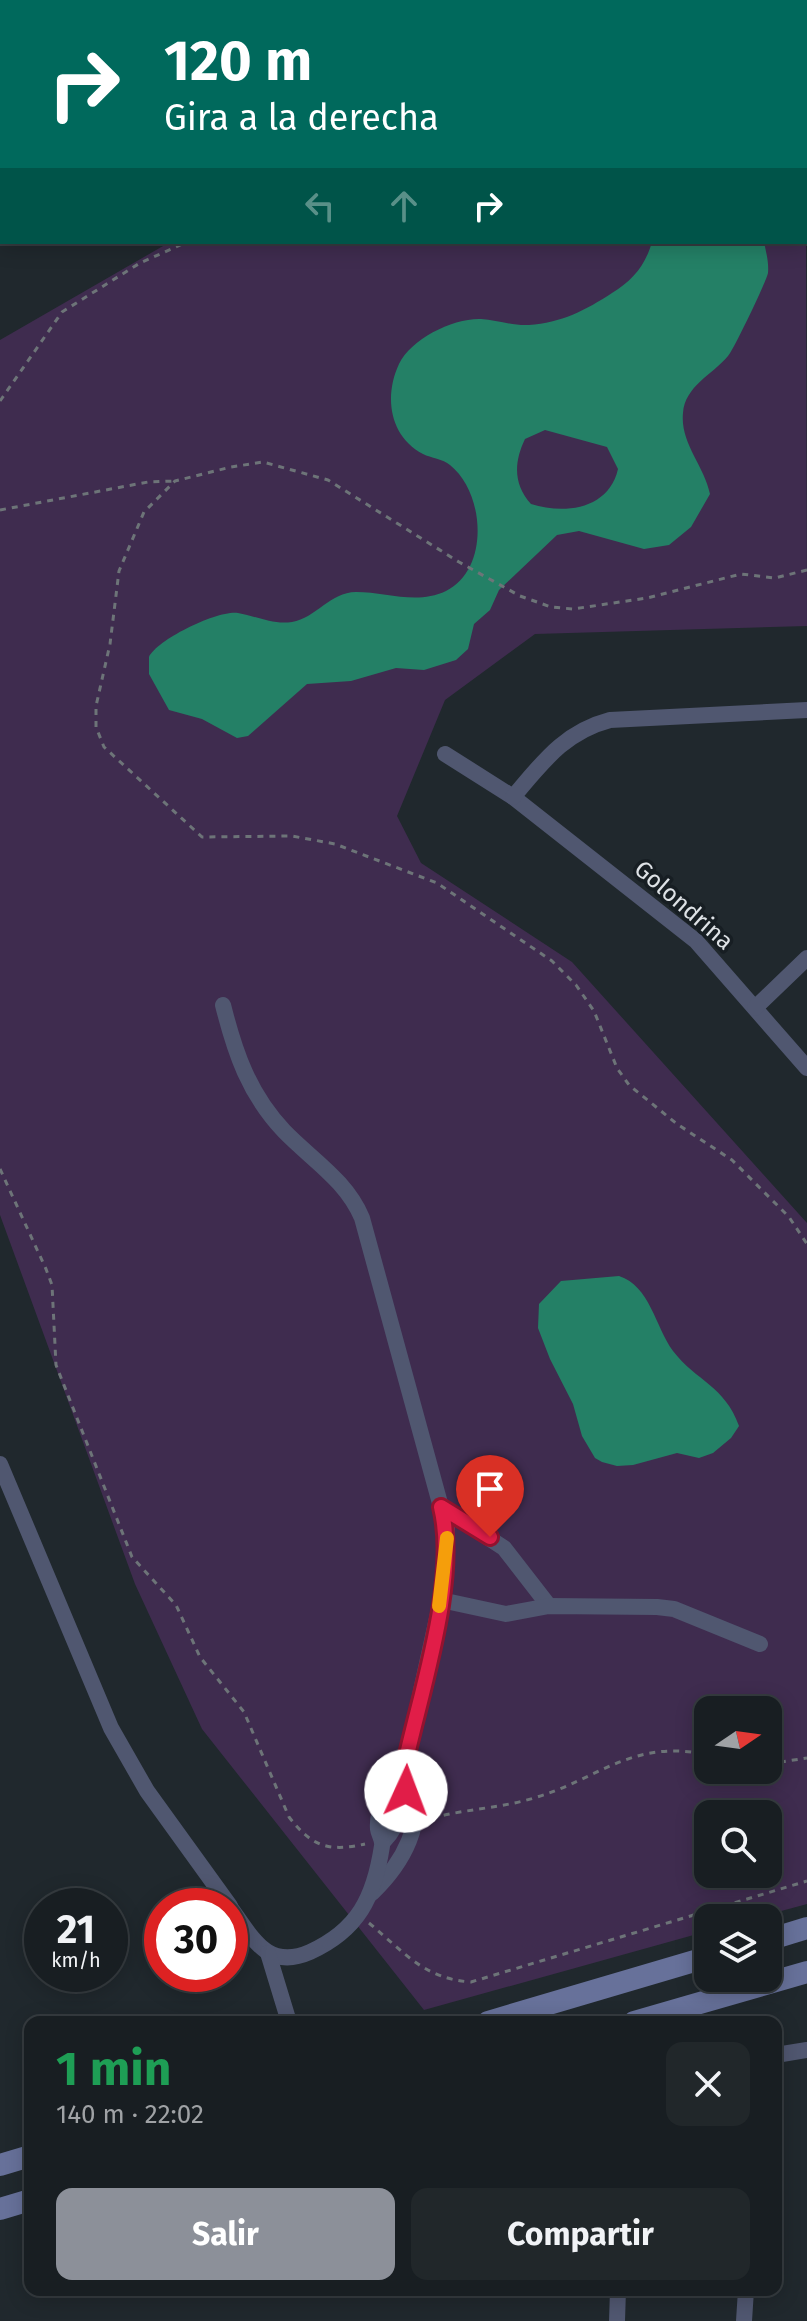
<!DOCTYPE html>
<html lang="es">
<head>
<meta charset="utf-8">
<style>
  :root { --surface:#181e22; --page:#21272a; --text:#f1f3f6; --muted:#9fa2a5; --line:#363c40; --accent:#8c9099 }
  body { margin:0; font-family:"Fira Sans",sans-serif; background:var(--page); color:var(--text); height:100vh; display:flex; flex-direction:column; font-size:30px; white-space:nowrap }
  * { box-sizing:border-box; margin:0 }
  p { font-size:26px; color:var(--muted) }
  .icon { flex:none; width:44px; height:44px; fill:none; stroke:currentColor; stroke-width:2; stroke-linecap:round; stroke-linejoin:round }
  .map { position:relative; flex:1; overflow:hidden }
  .panel { position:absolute; left:24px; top:2016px; width:758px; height:280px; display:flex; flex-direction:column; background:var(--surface); border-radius:16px; box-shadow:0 4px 20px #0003,0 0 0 2px var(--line) }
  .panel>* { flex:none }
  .guide { position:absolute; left:0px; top:0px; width:808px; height:244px; box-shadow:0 4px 20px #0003,0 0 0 2px var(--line); background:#00695c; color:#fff; overflow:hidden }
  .needle { width:52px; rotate:77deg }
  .tools { position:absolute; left:694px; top:1696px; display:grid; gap:16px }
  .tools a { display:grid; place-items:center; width:88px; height:88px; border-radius:16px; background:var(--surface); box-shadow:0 4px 20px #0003,0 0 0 2px var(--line); font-size:40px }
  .speed { position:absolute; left:24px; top:1888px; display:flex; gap:16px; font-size:40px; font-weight:700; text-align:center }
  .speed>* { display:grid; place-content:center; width:104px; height:104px; border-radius:50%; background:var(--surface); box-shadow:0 4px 20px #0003,0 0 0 2px var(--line); line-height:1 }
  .speed small { font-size:20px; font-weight:400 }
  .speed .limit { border:12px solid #d22; background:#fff; color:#111 }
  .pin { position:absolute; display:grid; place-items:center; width:68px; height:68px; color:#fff; margin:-82px -34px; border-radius:50% 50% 50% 0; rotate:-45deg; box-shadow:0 0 8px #0007 }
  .pin .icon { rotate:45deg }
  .me { position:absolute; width:88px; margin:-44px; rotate:2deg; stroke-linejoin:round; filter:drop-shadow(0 0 6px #0008) }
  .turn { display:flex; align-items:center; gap:28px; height:168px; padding:0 32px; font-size:36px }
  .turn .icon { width:104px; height:104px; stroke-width:2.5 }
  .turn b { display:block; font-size:56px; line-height:68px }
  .lanes { display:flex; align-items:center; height:76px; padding:0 32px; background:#0003; justify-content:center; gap:40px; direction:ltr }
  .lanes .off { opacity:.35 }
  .round { display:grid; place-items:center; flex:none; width:84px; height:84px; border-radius:16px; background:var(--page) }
  .summary { display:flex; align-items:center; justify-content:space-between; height:136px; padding:0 32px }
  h1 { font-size:48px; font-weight:700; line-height:60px; color:#1e9e55 }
  .cta { display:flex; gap:16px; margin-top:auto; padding:16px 32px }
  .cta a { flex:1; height:92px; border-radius:16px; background:var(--accent); color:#fff; font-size:32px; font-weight:700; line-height:92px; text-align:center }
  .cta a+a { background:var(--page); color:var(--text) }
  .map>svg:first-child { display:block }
</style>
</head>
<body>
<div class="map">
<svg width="807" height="2321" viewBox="0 0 807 2321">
  <rect width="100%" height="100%" fill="#20282d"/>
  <path fill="#3f2c4f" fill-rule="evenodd" d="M806,201L807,626L535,634L445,700L397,816L421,863L572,962L807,1223V1904L756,1918H708V1931L424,2010L202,1729L135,1584L0,1215V340L170,242H806ZM708,1710H768V1770H708ZM708,1814H768V1874H708Z"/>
  <g fill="#248066" fill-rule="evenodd">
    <path d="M652,242H764C766,252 769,262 768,273C767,280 733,351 728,356C712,375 685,386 683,413C680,443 704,465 710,494L691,527L669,545L644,549L579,531L557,535L499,590L490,610L474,624L468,649L456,660L424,670L396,668L351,681L307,684L248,736L237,738L202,719L169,710L149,674V657C158,639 218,610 238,613C256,616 273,625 292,622C316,618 330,592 356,592C386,592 417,605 446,591C490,569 485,493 450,465C443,459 431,458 423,454C389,436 384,396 399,364C411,339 453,318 481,319C497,320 513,326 529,325C561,323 586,310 612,293C633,280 645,266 652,242ZM545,430L607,447L618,469C609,509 565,515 531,504C513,484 514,462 525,439Z"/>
    <path d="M619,1276C650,1286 655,1326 673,1351C696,1381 725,1386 739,1426L731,1438L713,1453L699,1458L677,1453L633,1465L617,1466L602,1462L595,1458L582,1436L573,1404L550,1359L538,1328L539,1304L561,1281Z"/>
  </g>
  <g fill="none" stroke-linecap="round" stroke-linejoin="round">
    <g stroke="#6d7478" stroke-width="3" stroke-dasharray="6 6" stroke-linecap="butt">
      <path d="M631,0V2"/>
      <path d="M727,0L728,2"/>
      <path d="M12,2L18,0"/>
      <path d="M0,8L2,7"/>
      <path d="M806,225L807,230"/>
      <path d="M0,401L62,312L140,263L187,242"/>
      <path d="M0,510L148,482L175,481"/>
      <path d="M807,570L775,578L741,574L647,598L573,609L551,607L520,596L459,562L328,480L263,462L231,467L175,481L144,512L119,571L110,644L96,706V727L104,747L202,837L292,836L335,844L437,883L552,961L576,985L594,1011L617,1068L629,1085L677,1124L732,1160L789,1217L807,1244"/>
      <path d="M0,1169L46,1269L52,1285L56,1365L132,1557L176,1605L200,1657L244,1712L289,1817C312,1847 329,1852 365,1844"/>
      <path d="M768,1764L807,1758"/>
      <path d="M432,1818C466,1809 501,1808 534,1798C599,1779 633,1738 708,1755"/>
      <path d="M369,1923C404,1952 424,1979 471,1982L807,1881"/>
    </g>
    <path stroke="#505770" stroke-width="8" d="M688,0V2"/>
    <g stroke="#505770" stroke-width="16">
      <path d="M806,5H807"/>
      <path d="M806,37H807"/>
      <path d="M806,131L807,136"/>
      <path d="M0,197L2,196"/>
      <path d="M445,754L513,797L696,941L807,1068"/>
      <path d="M513,797C542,763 564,732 610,720L807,710"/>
      <path d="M223,1005C235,1053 249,1094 284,1131C312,1160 346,1180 362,1218L447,1529L441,1600L404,1768C406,1795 403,1822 383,1842"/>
      <path d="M755,1008L807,958"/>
      <path d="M0,1464L111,1728L147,1791L230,1906"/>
      <path d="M441,1507L504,1548L549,1606"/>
      <path d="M441,1600L506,1614L549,1606L657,1607L674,1609L760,1644"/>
      <path d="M372,1893C402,1864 428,1821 409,1780"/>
      <path d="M230,1907C252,1937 267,1971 310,1952C358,1930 374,1898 382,1846C383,1839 379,1836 378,1829C376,1808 392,1783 404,1768"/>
      <path d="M268,1953L289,2022"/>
      <path d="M776,2055L807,2050"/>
      <path d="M617,2321L618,2290"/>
      <path d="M744,2321L746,2290"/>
    </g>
    <g stroke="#67719a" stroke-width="22">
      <path d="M768,1940L807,1928"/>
      <path d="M488,2022L708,1957"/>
      <path d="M634,2022L807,1972"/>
      <path d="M0,2165L30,2156"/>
      <path d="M0,2209L30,2200"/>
    </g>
  </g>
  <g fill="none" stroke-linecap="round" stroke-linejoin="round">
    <defs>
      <path id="route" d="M406,1791L404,1768C420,1693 459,1581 441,1507L490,1537"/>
    </defs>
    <use href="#route" stroke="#92132f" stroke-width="20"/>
    <use href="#route" stroke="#e11d48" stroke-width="14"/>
    <path stroke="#f59e0b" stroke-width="14" d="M439,1606L447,1538"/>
  </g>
  <g text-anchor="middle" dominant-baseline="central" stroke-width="7" stroke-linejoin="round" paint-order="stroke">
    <g font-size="24" fill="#dee2e6" stroke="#171e23">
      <text transform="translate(684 905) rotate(41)">Golondrina</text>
    </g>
  </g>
</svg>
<div class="tools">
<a><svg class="needle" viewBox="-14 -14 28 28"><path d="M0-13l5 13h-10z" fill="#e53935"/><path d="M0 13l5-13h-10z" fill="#9fa2a5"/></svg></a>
<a><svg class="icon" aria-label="search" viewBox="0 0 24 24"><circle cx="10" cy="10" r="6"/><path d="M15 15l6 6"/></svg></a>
<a><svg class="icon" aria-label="layers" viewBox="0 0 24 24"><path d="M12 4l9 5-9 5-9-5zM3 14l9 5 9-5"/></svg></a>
</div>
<div class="speed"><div>21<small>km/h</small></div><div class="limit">30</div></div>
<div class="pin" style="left:490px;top:1537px;background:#d93025"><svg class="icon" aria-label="arrive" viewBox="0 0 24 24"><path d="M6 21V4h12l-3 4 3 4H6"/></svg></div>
<svg class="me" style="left:406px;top:1791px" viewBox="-20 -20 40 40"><circle r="19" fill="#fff"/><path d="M0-13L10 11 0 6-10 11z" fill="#e11d48"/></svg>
<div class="guide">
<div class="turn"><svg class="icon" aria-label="right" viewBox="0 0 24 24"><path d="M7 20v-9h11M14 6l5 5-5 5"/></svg><div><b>120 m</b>Gira a la derecha</div></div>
<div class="lanes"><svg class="icon off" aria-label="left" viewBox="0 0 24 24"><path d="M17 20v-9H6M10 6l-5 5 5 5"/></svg><svg class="icon off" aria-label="ahead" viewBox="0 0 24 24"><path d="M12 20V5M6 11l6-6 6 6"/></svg><svg class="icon" aria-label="right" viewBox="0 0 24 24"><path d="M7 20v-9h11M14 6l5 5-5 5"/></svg></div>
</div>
<section class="panel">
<div class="summary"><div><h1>1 min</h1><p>140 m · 22:02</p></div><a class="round"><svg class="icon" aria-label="close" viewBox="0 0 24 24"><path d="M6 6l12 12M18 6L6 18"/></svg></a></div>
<div class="cta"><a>Salir</a><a>Compartir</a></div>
</section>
</div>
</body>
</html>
